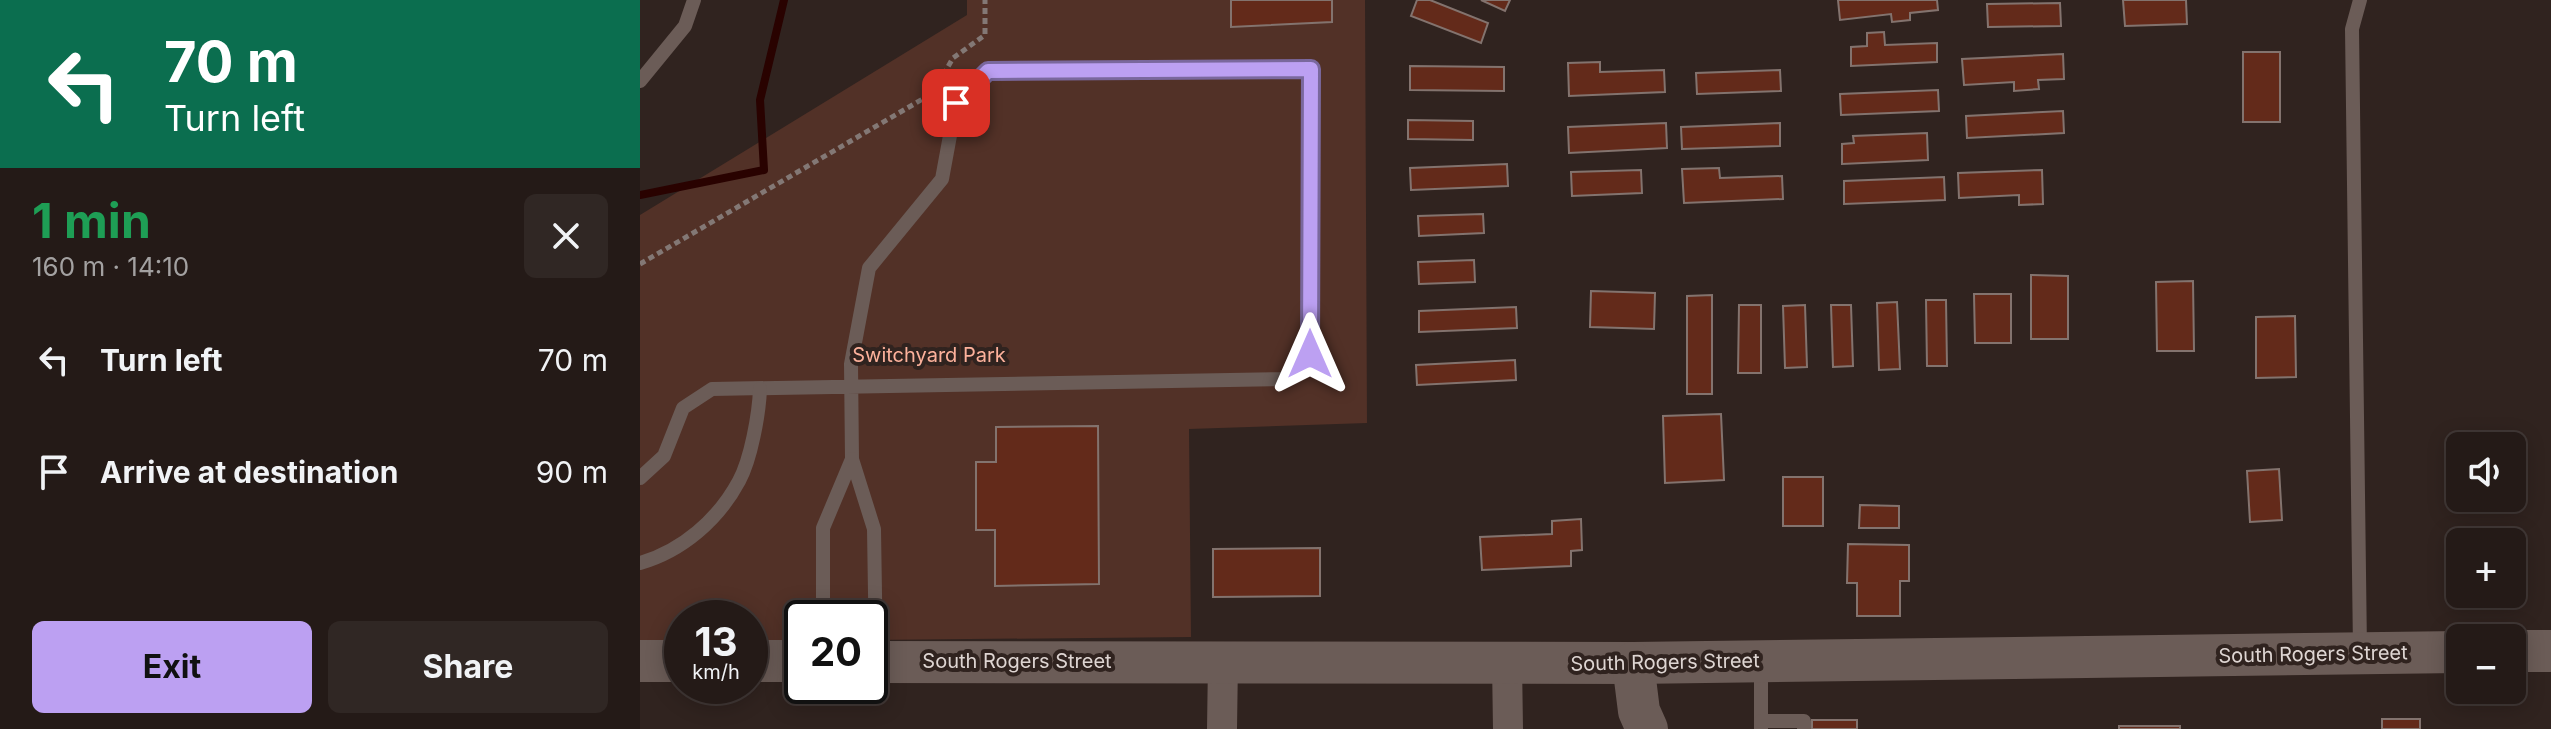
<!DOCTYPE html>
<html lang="en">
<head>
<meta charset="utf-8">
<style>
  :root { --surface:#241a17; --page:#302724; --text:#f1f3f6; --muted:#a3a1a1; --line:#413836; --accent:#bca0f2 }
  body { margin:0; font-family:Inter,sans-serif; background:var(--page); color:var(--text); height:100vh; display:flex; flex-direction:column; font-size:30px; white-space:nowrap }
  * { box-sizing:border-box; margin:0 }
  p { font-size:26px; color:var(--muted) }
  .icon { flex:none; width:44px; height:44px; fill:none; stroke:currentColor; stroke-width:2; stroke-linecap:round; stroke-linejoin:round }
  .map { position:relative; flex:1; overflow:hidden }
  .sheet { display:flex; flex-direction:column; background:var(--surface); width:640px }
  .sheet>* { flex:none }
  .hud { background:#0b6e4f; color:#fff; overflow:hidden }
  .buttons { position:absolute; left:1806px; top:432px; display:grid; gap:16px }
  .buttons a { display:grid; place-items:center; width:80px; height:80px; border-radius:12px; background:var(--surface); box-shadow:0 4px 20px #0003,0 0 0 2px var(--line); font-size:40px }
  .speed { position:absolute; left:24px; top:600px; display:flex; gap:16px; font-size:40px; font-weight:700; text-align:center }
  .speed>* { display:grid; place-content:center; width:104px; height:104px; border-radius:50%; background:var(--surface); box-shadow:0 4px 20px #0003,0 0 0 2px var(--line); line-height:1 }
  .speed small { font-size:20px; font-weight:400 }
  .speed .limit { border:4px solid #111; border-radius:12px; background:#fff; color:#111 }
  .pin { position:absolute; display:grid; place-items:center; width:68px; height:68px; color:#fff; margin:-34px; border-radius:16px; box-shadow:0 4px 12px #0006 }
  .me { position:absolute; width:88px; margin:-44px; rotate:0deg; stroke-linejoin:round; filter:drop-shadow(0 0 6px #0008) }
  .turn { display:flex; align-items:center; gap:28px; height:168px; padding:0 32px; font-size:36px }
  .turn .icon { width:104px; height:104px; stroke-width:2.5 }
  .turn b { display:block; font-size:56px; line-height:68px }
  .round { display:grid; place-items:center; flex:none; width:84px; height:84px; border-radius:12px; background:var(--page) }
  .head { display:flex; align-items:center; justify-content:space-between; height:136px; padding:0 32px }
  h1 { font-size:48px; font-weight:700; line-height:60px; color:#1e9e55 }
  .button { display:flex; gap:16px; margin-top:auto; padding:16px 32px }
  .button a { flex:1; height:92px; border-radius:12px; background:var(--accent); color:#111; font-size:32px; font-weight:700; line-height:92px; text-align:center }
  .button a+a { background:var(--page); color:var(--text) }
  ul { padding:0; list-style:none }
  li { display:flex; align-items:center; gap:24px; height:112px; padding:0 32px }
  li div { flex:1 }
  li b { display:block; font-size:30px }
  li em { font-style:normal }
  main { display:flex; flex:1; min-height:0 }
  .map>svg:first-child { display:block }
</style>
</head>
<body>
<main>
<section class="sheet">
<div class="hud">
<div class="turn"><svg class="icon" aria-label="left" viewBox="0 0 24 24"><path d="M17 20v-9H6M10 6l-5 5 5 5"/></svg><div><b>70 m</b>Turn left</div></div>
</div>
<div class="head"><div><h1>1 min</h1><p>160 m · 14:10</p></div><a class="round"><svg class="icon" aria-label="close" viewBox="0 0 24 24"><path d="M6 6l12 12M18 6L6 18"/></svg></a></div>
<ul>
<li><svg class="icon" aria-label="left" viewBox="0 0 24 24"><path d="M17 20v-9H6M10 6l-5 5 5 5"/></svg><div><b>Turn left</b></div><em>70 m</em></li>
<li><svg class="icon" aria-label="arrive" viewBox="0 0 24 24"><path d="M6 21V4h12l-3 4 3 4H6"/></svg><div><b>Arrive at destination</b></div><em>90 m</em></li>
</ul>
<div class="button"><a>Exit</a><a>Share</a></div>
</section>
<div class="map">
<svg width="1911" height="729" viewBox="0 0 1911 729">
  <rect width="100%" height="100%" fill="#30231f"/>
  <path fill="#523127" d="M327,0H725L727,423L549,429L551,637L230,640V618H162V641L110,642V618H42V642L0,643V215L327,15Z"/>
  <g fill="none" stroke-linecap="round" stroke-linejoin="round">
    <path stroke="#290200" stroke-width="8" d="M0,195L124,170L120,100L144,0"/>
  </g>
  <g fill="#632a1a" stroke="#83736e" stroke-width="2">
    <path d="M591,0H692V22L591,27Z"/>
    <path d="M777,0H790L848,23L841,43L771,16Z"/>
    <path d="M841,0H870L865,11Z"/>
    <path d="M1198,0H1297L1298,10L1270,13V20L1252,22L1251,14L1200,20Z"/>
    <path d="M1483,0H1546L1547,24L1485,26Z"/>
    <path d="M1420,3L1421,26L1348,27L1347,4Z"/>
    <path d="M1244,32L1245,45L1297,43V62L1211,66V47L1227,46V33Z"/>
    <rect x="1603" y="52" width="37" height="70"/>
    <path d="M1423,54L1424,79L1398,80L1399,89L1374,91V82L1324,85L1322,59Z"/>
    <path d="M960,62V72L1024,70L1025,92L929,96L928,63Z"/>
    <path d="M770,66L864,67V91L770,90Z"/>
    <path d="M1140,70L1141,91L1057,94L1056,73Z"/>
    <path d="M1298,90L1299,111L1201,115L1200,94Z"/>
    <path d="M1423,111L1424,133L1327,138L1326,116Z"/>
    <path d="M768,120L833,121V140L768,139Z"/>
    <path d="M1026,123L1027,148L929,153L928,127Z"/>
    <path d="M1140,123V146L1042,149L1041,127Z"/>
    <path d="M1287,133L1288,160L1202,164V144L1214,143L1213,136Z"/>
    <path d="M867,164L868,186L771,190L770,168Z"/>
    <path d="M1079,168L1080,178L1142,176L1143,199L1044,203L1042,169Z"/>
    <path d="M1001,170L1002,193L932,196L931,172Z"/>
    <path d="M1402,170L1403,204L1379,205V195L1319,198L1318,173Z"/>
    <path d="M1304,177L1305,200L1204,204V181Z"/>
    <path d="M843,214L844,233L779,236L778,216Z"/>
    <path d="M834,260L835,282L779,284L778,262Z"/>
    <path d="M1391,275L1428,276V339H1391Z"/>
    <path d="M1553,281L1554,351H1517L1516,282Z"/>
    <path d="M951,291L1015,293L1014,329L950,327Z"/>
    <path d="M1334,294H1371V343H1335Z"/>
    <path d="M1072,295V394H1047V296Z"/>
    <path d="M1286,300H1306L1307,366H1287Z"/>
    <path d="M1257,302L1260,369L1239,370L1237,303Z"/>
    <path d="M1099,305H1121V373H1098Z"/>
    <path d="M1165,305L1167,367L1145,368L1143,306Z"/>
    <path d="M1191,305H1211L1213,366L1193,367Z"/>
    <path d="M876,307L877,328L779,332V311Z"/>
    <path d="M1655,316L1656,377L1616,378V317Z"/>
    <path d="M875,360L876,380L777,385L776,365Z"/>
    <path d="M1081,414L1084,480L1025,483L1023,416Z"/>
    <path d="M458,426L459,584L355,586V530H336V462H356V427Z"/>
    <path d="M1639,469L1642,520L1610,522L1607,471Z"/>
    <rect x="1143" y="477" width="40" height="49"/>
    <path d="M1220,505L1259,506V528H1219Z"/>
    <path d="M941,519L942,550L931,551V566L842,570L840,537L912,534V521Z"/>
    <path d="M1208,544L1269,545V581H1260V616H1217V583H1207Z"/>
    <path d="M680,548V596L573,597V549Z"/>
    <rect x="1742" y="719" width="38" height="10"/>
    <rect x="1172" y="720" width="45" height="9"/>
    <rect x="1479" y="726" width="61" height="3"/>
  </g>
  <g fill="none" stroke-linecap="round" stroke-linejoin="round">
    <path stroke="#837875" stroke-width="5" stroke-dasharray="6 4" stroke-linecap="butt" d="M0,264L293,93L313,58L345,35V0"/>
    <g stroke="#6b5c57" stroke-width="14">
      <path d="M1720,0L1712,29L1720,650"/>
      <path d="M0,81L45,26L54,0"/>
      <path d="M0,478L24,456L43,408L72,389L648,379L670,354L671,69L348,71L316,103L302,179L229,268L211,364L212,459"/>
      <path d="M0,563C42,551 78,520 99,481C111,459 119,414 120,389"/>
      <path d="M183,618V528L212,459L234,529L236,658"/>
      <path d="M1121,665V729"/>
      <path d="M1121,721H1164V729"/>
    </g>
    <g stroke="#6b5c57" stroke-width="30">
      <path d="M867,662L868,729"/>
      <path d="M582,729L583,661"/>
    </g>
    <g stroke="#6b5c57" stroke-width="42">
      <path d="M1872,651H1911"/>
      <path d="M0,661H42"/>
      <path d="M110,661H162"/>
      <path d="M230,662L993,663L1820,652"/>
      <path d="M993,663L999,711L1007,729"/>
    </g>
  </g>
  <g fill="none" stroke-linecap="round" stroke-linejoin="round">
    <defs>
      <path id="route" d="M316,103L348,71L671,69L670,354"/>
    </defs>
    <use href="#route" stroke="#7a689d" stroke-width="20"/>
    <use href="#route" stroke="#bca0f2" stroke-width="14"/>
  </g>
  <g text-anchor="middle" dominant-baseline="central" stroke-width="8" stroke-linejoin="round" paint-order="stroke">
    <g font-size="20" fill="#fcb19b" stroke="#30231f">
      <text x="289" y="355">Switchyard Park</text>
    </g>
    <g font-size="20" fill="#ded5d2" stroke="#30231f">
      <text transform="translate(1673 654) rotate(-1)">South Rogers Street</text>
      <text x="377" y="661">South Rogers Street</text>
      <text transform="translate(1025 662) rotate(-1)">South Rogers Street</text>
    </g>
  </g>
</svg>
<div class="buttons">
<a><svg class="icon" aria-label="sound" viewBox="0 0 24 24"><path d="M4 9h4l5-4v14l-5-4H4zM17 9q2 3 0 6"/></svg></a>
<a>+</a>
<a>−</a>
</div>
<div class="speed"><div>13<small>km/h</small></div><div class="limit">20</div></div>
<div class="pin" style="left:316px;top:103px;background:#d93025"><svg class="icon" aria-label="arrive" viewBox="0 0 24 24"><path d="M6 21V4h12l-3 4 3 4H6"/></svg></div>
<svg class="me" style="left:670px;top:354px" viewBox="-20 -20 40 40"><path d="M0-17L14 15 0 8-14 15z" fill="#bca0f2" stroke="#fff" stroke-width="4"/></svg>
</div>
</main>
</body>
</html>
